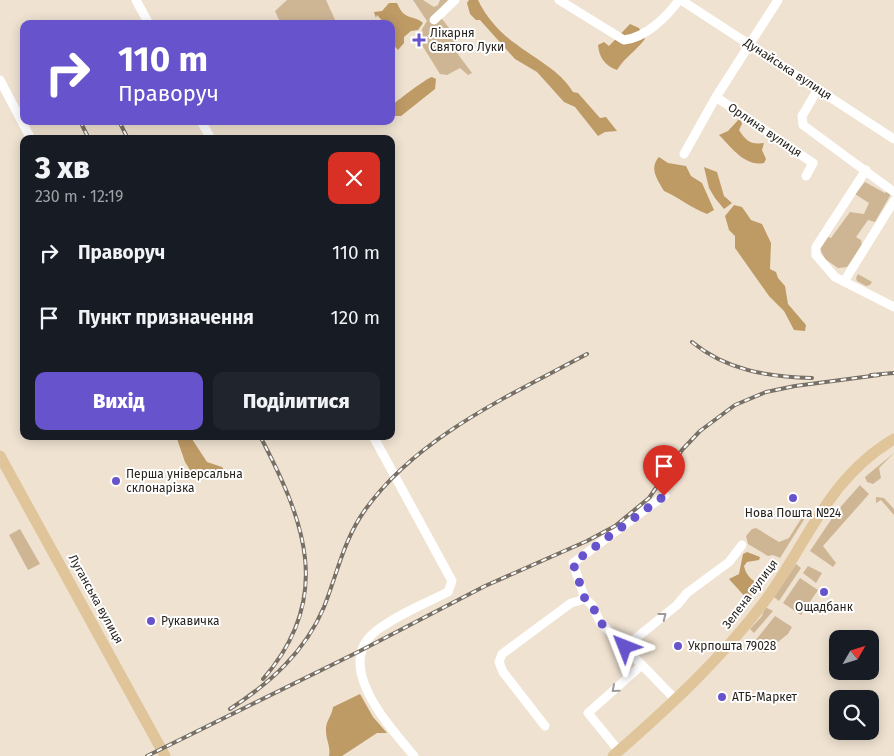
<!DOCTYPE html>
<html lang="uk">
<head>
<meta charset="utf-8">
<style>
  :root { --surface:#171b24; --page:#20242c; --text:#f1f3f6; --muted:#9ea1a6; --accent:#6753cc }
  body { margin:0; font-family:"Fira Sans",sans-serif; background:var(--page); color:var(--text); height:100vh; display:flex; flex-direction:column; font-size:19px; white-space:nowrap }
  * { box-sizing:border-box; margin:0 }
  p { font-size:16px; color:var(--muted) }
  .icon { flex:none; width:28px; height:28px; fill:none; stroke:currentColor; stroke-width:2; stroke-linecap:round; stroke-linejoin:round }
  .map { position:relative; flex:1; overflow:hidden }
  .sheet { position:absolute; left:20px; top:135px; width:375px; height:305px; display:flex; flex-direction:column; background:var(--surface); border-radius:10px; box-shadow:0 2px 12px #0003 }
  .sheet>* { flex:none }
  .banner { position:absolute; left:20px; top:20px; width:375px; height:105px; border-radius:10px; box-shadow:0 2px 12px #0003; background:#6753cc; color:#fff; overflow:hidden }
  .needle { width:32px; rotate:51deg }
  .fabs { position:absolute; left:829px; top:630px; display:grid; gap:10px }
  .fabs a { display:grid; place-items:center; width:50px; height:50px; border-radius:10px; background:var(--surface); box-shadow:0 2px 12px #0003; font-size:25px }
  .pin { position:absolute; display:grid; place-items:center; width:42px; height:42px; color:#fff; margin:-51px -21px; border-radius:50% 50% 50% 0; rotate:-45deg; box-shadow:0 0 5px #0007 }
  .pin .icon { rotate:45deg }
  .me { position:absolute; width:55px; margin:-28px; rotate:315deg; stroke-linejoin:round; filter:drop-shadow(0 0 4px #0008) }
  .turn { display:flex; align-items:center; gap:18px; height:105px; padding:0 15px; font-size:22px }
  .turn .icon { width:65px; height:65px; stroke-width:2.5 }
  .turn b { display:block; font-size:35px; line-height:42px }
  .round { display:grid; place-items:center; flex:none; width:52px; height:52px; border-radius:10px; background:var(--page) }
  .head { display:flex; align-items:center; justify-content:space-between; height:85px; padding:0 15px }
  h1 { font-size:30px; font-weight:800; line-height:38px }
  .action { display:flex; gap:10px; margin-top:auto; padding:10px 15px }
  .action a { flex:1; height:58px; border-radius:10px; background:var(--accent); color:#fff; font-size:20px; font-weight:800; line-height:58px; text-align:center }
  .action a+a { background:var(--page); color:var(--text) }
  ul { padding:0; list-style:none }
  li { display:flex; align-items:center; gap:15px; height:65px; padding:0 15px }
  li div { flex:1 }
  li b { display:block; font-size:19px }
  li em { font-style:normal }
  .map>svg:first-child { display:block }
</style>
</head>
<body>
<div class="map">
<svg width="894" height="756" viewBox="0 0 894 756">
  <rect width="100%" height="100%" fill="#efe2d1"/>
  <g fill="#ceb695">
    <path d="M287,0H326L337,24H281L275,11Z"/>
    <path d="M413,0H423L434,7L438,5L440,0H448L439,15L456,37L457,43L454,49L472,73L468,75L460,68L447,75L440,74L420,42L422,29L427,21Z"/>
    <path d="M865,182L885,193L888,191L891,194L875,222L868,220L856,237L861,240L862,245L847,267L838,268L825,259L820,249L828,237L831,238L850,212L864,214L869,203L855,194Z"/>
    <path d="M858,274L872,282L870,285L866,286L857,281L856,278Z"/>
    <path d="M894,453L879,468L881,478L873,484L867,482L865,477Z"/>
    <path d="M860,485L869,494L823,546L836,563L833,567L810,551L837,511Z"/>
    <path d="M876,497L884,498L894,509V515L881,500L876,503Z"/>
    <path d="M804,514H806L805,518L780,558L773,555L768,556L748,544L746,536L752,529L756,528L779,542L789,538Z"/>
    <path d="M20,529L40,564L28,570L9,535Z"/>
    <path d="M796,564L801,568L779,601L774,597Z"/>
    <path d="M808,566L822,573L816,583L803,573Z"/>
    <path d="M800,578L818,590L801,615L783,603Z"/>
    <path d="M765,607L773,611L754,633L750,629L762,616Z"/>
    <path d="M775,616L792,627L788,634L764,653L755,641Z"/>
  </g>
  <g fill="#be9a65">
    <path d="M469,0H478C486,17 500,33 516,44C535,59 560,70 573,92L578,93L600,118L606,117L617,131L605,132L598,136L575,107L564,102L537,72L515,59L480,20H476L470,14L467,3Z"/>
    <path d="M389,3H397C405,22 413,14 423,23L418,30L411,31L404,37V43L398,50L391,42V24H385L377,15L376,18L374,12L382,11Z"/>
    <path d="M630,24L639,28L645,39C636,51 625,57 617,70C605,66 599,57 598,45L604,42L609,46Z"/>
    <path d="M432,77L436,79L435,89L401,116H393L392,105C400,99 425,79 432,77Z"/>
    <path d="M740,118L742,124L739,130C746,141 751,145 764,143L762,150L766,159L764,163C745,167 731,147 719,135L728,131Z"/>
    <path d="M659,157L668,163L686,166L691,176L702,183L714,210L707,214C691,208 680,198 664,191C657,179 649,168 659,157Z"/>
    <path d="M704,167L717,172L724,196L732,203L724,209L715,198L709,188Z"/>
    <path d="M734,205L742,207L751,220L762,224L771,243L770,269L776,272L778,278L785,286L788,304L806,325L805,331L794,330L784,311L769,296L735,248V236L729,230L725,216Z"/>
    <path d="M176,436H190L207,462L222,467L225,471L196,480L185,462Z"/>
    <path d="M747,552L760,557L759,560L747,562L744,566C746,577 754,581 761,585L748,600L729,579L739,574L743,554Z"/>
    <path d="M360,694L373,717L387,733H377L342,756H329C331,747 326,740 326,731C325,722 332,716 333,707Z"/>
  </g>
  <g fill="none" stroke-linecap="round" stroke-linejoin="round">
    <g stroke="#fff" stroke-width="9">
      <path d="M136,0L149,24"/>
      <path d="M559,0L624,40C645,38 667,17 679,0"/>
      <path d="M681,0L894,139"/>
      <path d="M434,20L455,0"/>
      <path d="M0,80L31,139"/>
      <path d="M818,89L802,116L803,125L894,192"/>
      <path d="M716,97L813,163L806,176"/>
      <path d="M201,121L211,139"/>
      <path d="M684,154L716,97L778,0"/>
      <path d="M866,170L816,247V255L835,277L894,307"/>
      <path d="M845,280L894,201"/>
      <path d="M373,436L452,581L448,592C424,604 397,615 376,631C332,665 390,727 414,756"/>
      <path d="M665,495L573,563L585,599L592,605L600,622L676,700"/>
      <path d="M625,647L677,605L687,593L729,562L742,545"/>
      <path d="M545,726L503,672L499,662L502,654L571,603L585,599"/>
      <path d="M619,751L588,713L642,665"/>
    </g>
    <g stroke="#e0c59b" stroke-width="11">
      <path d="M0,456L165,756"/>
      <path d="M613,756C668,708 721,659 765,601C808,542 828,478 894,439"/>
    </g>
    <defs>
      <g id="rail">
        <path d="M80,121L89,139"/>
        <path d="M119,121L128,139"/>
        <path d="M692,342C726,370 768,377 812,378"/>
        <path d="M871,375L894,373"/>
        <path d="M260,436C304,520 335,597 263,679"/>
        <path d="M230,709C270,683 305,652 324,607C337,574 344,539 365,510C418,436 509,396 587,354"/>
        <path d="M147,756L356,653L485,586L587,541L615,526L649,498L682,450L700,431L735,405L766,392L795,386L879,375"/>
      </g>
    </defs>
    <use href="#rail" stroke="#787065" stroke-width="4"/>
    <use href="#rail" stroke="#fff" stroke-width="2" stroke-dasharray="5.5" stroke-linecap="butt"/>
  </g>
  <defs><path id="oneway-chevron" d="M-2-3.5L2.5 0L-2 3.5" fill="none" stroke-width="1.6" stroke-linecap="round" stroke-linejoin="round" transform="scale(1.25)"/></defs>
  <g stroke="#9e9c99">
    <use href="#oneway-chevron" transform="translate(663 616) rotate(-38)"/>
    <use href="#oneway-chevron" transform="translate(615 689) rotate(139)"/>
  </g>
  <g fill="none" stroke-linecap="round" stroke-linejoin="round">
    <path stroke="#6753cc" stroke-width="9" stroke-dasharray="0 16.2" d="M625,647L600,622L592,605L585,599L573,563L664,496"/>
  </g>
  <g fill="#6753cc" stroke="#fff" stroke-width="2">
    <path d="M416.5 32.5h5v5h5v5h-5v5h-5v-5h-5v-5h5z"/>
    <circle cx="116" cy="481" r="5"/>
    <circle cx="793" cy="498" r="5"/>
    <circle cx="824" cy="592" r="5"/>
    <circle cx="151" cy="621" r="5"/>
    <circle cx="678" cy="646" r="5"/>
    <circle cx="722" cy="697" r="5"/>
  </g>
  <g text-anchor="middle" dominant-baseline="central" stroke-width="4" stroke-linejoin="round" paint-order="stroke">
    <g font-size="12" fill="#27221c" stroke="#fff" text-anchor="start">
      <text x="430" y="33">Лікарня<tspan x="430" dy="14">Святого Луки</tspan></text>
      <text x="126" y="474">Перша універсальна<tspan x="126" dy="14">склонарізка</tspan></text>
      <text x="793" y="513" text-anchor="middle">Нова Пошта №24</text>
      <text x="824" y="607" text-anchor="middle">Ощадбанк</text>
      <text x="161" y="621">Рукавичка</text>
      <text x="688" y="646">Укрпошта 79028</text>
      <text x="732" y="697">АТБ-Маркет</text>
    </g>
    <g font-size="12" fill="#27221c" stroke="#fff">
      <text transform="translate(788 69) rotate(33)">Дунайська вулиця</text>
      <text transform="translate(765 130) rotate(34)">Орлина вулиця</text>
      <text transform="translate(750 594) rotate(-53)">Зелена вулиця</text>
      <text transform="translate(96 599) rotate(61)">Луганська вулиця</text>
    </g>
  </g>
</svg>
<div class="fabs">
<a><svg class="needle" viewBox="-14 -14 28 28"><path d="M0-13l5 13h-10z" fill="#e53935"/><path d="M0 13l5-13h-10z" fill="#9ea1a6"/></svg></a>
<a><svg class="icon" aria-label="search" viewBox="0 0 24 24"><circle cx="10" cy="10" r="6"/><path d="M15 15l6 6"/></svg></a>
</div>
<div class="pin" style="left:664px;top:496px;background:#d93025"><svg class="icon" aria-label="arrive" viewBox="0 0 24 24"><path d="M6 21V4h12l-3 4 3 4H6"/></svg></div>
<svg class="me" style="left:625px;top:647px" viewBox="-20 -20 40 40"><path d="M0-17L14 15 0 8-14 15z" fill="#6753cc" stroke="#fff" stroke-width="4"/></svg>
<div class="banner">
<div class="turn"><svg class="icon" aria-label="right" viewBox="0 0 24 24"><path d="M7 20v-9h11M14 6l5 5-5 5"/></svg><div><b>110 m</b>Праворуч</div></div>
</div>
<section class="sheet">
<div class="head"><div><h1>3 хв</h1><p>230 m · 12:19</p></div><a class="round" style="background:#d93025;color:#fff"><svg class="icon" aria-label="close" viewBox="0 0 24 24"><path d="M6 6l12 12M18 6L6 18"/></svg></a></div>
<ul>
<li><svg class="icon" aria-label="right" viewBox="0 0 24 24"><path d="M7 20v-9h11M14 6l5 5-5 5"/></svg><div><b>Праворуч</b></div><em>110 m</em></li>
<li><svg class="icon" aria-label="arrive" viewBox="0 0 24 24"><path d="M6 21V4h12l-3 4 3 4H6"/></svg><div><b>Пункт призначення</b></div><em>120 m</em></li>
</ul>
<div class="action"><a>Вихід</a><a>Поділитися</a></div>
</section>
</div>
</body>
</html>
